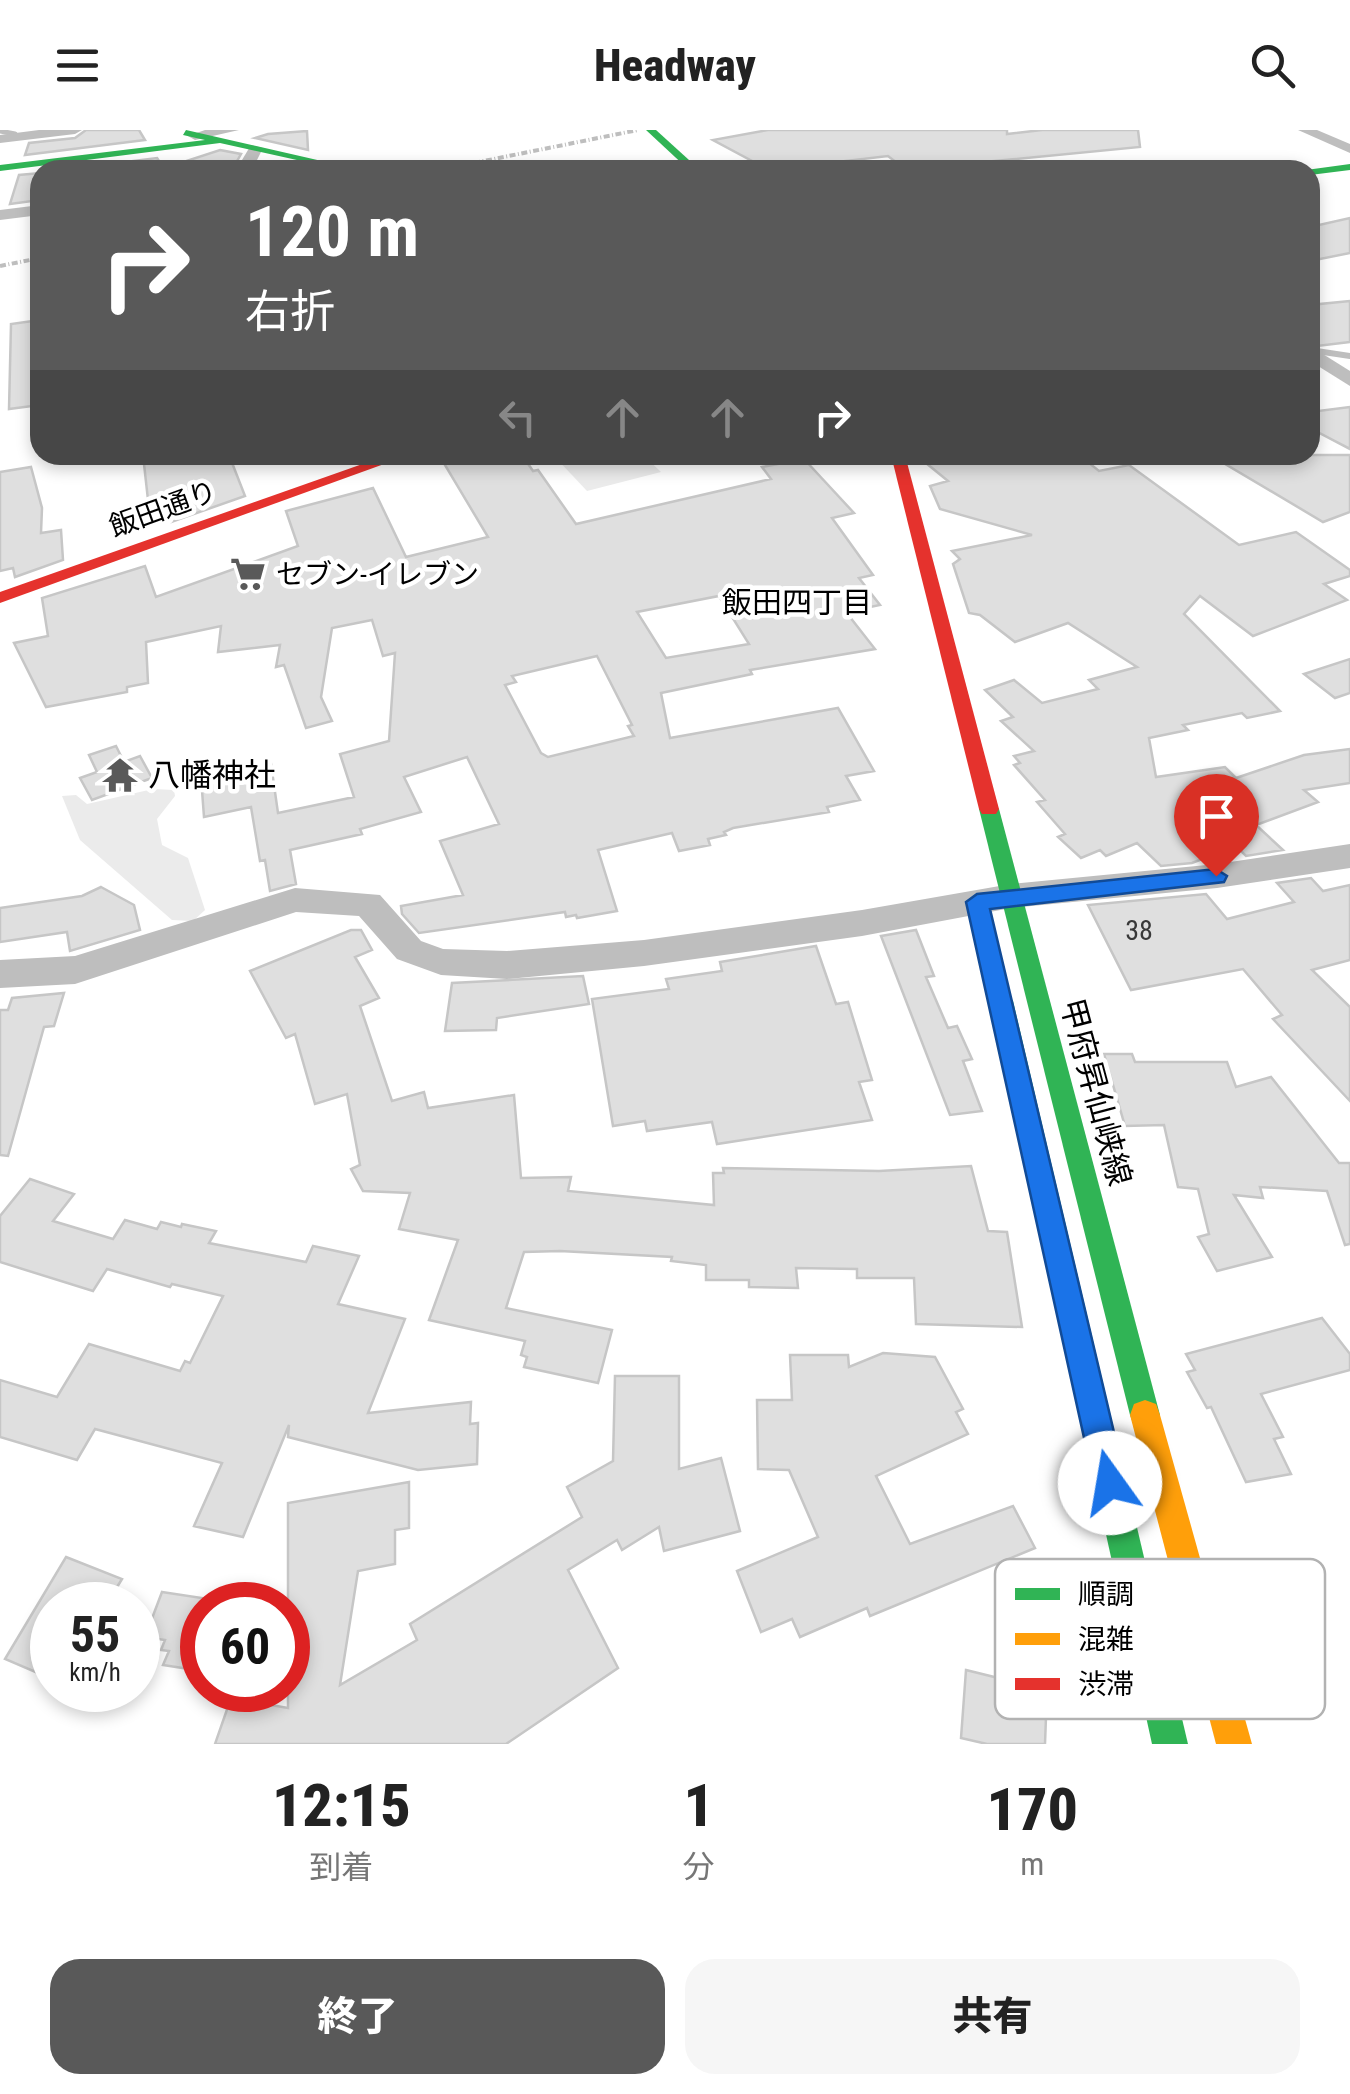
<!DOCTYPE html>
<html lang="ja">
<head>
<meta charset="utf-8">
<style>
  :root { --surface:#fff; --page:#f6f6f6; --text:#222; --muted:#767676; --accent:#595959 }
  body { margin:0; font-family:"Roboto Condensed","Noto Sans JP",sans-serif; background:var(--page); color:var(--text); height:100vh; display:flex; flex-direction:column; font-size:38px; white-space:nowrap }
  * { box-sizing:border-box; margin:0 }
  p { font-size:32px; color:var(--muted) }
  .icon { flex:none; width:55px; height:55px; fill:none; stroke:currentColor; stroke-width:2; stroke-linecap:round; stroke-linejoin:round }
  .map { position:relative; height:1614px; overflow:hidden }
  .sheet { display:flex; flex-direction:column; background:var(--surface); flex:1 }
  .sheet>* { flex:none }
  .guide { position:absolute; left:30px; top:30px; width:1290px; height:305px; border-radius:30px; box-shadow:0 5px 15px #0003; background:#595959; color:#fff; overflow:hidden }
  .speed { position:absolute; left:30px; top:1452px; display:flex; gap:20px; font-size:50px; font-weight:700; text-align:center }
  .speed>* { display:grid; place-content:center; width:130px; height:130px; border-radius:50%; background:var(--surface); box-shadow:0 5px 15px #0003; line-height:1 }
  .speed small { font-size:25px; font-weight:400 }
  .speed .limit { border:15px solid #d22; background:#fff; color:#111 }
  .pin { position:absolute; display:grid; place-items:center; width:85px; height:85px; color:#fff; margin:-102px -42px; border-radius:50% 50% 50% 0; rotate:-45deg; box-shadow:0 0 10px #0007 }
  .pin .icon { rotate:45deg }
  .me { position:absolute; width:110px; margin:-55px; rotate:347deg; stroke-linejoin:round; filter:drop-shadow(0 0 8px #0008) }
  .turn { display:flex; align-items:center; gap:35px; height:210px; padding:0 50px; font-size:45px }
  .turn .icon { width:130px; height:130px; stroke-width:2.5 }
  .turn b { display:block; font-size:70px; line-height:85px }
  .lanes { display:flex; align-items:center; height:95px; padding:0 50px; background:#0003; justify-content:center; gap:50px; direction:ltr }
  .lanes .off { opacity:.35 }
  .eta { display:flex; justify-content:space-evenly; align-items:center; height:170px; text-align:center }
  .eta b { font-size:60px; font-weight:800; line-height:70px }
  .primary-button { display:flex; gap:20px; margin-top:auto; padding:20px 50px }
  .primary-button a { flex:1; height:115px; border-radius:30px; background:var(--accent); color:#fff; font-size:40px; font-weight:800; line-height:115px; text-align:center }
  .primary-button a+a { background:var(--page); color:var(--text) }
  header { display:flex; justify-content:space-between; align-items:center; height:130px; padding:0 50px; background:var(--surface); font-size:45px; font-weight:800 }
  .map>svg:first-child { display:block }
</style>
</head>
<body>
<header><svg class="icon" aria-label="menu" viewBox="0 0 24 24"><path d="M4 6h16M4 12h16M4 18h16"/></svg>Headway<svg class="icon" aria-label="search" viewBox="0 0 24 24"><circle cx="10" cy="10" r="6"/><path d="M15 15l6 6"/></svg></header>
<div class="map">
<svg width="1350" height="1614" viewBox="0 0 1350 1614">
  <rect width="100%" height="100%" fill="#fff"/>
  <g fill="#ebebeb">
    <path d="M569,325H643L661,342L587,361L556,328Z"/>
    <path d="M153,659L174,660L175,666L157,689L162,715L188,728L205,780L193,791L172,790L80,710L62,666L76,665L87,674Z"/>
  </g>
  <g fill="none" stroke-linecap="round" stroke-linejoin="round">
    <path stroke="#bebebe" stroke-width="5" d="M0,1L15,4"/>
    <path stroke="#bebebe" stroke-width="6" d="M1310,220L1350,226"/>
  </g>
  <g fill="#dfdfdf" stroke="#c6c6c6" stroke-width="2.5" fill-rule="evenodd">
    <path d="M86,0H139L145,10L25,25L29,13L75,8Z"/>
    <path d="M768,0H1007V4L1042,0H1138L1140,17L932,37L901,36L888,26L769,40L713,10Z"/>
    <path d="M307,1L308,20L255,8L268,4Z"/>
    <path d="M220,20L241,24L232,40H175L174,35Z"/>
    <path d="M157,28L165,40H61Z"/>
    <path d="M40,43V70L10,74L19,45Z"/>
    <path d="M1350,88V123L1310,131V97Z"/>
    <path d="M1350,171V212L1317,216L1310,212V175Z"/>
    <path d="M40,190V275L9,279L11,194Z"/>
    <path d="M1350,277V319L1310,298V282Z"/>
    <path d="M143,325H229L245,366L171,392L148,370Z"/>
    <path d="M439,325H522L533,341L538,340L576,394L771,349L762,337L804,329L854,383L832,388L873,445L859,448L880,475L846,482L875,519L750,540L752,544L661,563L670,608L838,578L874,641L846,646L860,670L827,677L829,682L733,698L724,702L726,705L708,709L710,715L679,721L672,703L598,720L617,781L577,788L576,785L566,787L565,782L419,803L402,784L401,776L463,765L440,711L499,694L467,627L404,647L421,682L360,699L362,704L290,720L296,754L281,758L270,761L265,730L260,731L251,677L204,687L201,647L271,634L278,683L354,667L340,624L389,611L395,523L383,526L372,490L332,498L321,567L332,591L306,598L284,535L276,537L280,515L218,522L221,496L146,512L148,553L127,557V562L46,577L14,513L48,506L42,468L145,436L156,467L298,416L286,381L373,358L406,427L488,407ZM719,466L749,514L666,528L637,482ZM597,526L632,595L628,596L634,606L548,627L541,623L505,555L516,552L512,546Z"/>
    <path d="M956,325H1079L1099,341L1129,335L1239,415L1296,402L1350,440V446L1324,454L1347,470L1253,506L1200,466L1184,484L1280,581L1247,588L1242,583L1183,595L1188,600L1149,608L1156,647L1225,637L1236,648L1304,625L1350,619V653L1304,660L1318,672L1256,695L1283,720L1246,726L1236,716L1192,733L1161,736L1137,713L1106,726L1100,720L1081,728L1058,707L1065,704L1037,672L1045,670L1014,635L1020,633L1014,626L1034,621L1001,591L1013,587L985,560L1014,550L1042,573L1098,559L1089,550L1137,537L1068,493L1015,512L980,485L969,483L953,434L960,429L952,421L1032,405L940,379L930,356L948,351L926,333Z"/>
    <path d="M1210,325H1350V382L1323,392Z"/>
    <path d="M31,337L42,378L41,403L61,400L63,430L15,447L13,438L0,441V342Z"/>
    <path d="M1350,529V563L1335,568L1304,544Z"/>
    <path d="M116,616L124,632L140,626L152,648L92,670L80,648L97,642L89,625Z"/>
    <path d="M1311,748L1323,761L1350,755V830L1312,840L1350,877V971L1273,889L1282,885L1243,839L1131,860L1088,775L1206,764L1227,789L1294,772L1277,753Z"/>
    <path d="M101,757L134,775L140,800L70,821L67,802L0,812V778L82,766Z"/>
    <path d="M351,800H361L372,820L355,827L379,868L360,876L392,971L424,962L428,978L514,965L521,1048L571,1047L568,1061L714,1075L713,1043H724L723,1038L879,1041L971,1036L988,1101L1007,1102L1022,1197L916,1194L914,1148H857V1139L796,1138L798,1158L749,1157V1150H706V1135L671,1131L672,1127L560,1121L524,1122L506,1178L612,1200L598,1253L524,1237L527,1227L521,1225L525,1211L429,1190L458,1110L399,1099L410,1063L363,1061L351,1039L360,1035L347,964L315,974L295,904L286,908L250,841Z"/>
    <path d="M916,800L934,846L926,847L948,898L957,896L972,929L963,931L982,981L950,985L881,806Z"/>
    <path d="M816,816L836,874L848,872L872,950L859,952L872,990L717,1014L712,992L647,1001L645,991L613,996L592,869L669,859L666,849L722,841L720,832Z"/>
    <path d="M583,846L589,874L497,888L496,900L445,901L452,853Z"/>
    <path d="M64,863L54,896L44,897L8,1026L0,1025V880H8L12,868Z"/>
    <path d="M1104,924H1132L1135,932H1227L1236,957L1271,947L1339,1033H1350V1114L1345,1115L1327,1061L1260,1057L1263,1068L1234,1065L1272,1127L1217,1141L1198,1107L1209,1104L1198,1059L1178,1057L1164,995L1125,996Z"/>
    <path d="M30,1049L74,1064L53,1091L113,1109L125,1090L157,1099L161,1092L181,1097L182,1094L216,1101L209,1113L306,1132L313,1116L359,1126L338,1174L405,1189L368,1283L471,1272L470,1294L478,1293L477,1334L418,1340L288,1307L289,1295L243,1407L194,1396L222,1333L95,1299L77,1330L0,1307V1250L57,1267L89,1214L180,1241L185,1231L190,1233L223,1166L172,1154L170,1157L107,1139L93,1161L0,1132V1086Z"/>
    <path d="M1322,1188L1350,1224V1240L1261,1264L1283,1307L1274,1309L1291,1344L1246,1352L1211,1277L1207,1278L1187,1242L1195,1240L1186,1224Z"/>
    <path d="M883,1223L935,1227L963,1279L956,1282L968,1304L876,1346L910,1414L1013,1376L1035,1418L870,1486L867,1478L800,1507L792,1489L761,1502L737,1441L818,1407L789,1340L758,1339L757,1270H792L790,1225H848L849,1237Z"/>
    <path d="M615,1246H679V1339L721,1328L740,1401L664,1421L659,1397L622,1420L617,1410L568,1440L618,1538L506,1614H215L231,1568L288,1578V1373L409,1352V1398L395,1400V1434L358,1441L340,1555L417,1510L410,1494L582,1387L567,1357L613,1331Z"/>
    <path d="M66,1427L122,1449L106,1475H52V1549L5,1529Z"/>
    <path d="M162,1462L202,1468V1541L163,1535L169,1521L161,1520L165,1510L145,1507Z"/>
    <path d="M966,1540L1047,1560L1045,1614H987L961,1608Z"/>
  </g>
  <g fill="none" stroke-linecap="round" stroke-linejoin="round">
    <g fill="#bebebe" fill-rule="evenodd">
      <path d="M39,0H82L75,4L0,13V5Z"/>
      <path d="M205,0H239L195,10L188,6Z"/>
      <path d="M1298,0H1317L1350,14V23Z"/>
      <path d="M251,15L263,18L252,40H236Z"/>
      <path d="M40,75V85L0,90V80Z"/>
      <path d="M1310,216L1350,241V256L1310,231Z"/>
      <path d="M1350,714V738L1217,758L1011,778L862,806L644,836L507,849L441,845L397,829L359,786L296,782L75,854L0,858V830L75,826L295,758L380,765L421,811L443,819L507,821L644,810L862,780L1011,754L1217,734Z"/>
    </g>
    <g fill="#30b455" fill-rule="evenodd">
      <path d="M186,0L361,40H342L220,13L0,41V35L205,10L183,5Z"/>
      <path d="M646,0H656L700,40H689Z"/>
      <path d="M1350,34V40L1310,45V40H1306Z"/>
      <path d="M989,672L999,679L1160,1285L1156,1296L1145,1300L1134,1296L1130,1285L979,679Z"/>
      <path d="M1001,862L1009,865L1013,871L1188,1614H1152L989,871L993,865Z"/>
    </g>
    <path fill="#ff9f0a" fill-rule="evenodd" d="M1145,1270L1156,1274L1160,1285L1252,1614H1216L1130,1285L1134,1274Z"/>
    <g fill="#e5322d" fill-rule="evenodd">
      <path d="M388,325H409L0,473V462Z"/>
      <path d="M891,325H905L999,679L996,684H982L979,679Z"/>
    </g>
    <g stroke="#bebebe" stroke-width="4" stroke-dasharray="6 2.5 1 2.5" stroke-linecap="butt">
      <path d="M439,40L638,0"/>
      <path d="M0,136L40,128"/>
    </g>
  </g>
  <path fill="#1a73e8" stroke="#114b97" stroke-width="2.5" d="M1216,739L1227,746L1224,752L990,779L1126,1353L1122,1365L1110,1369L1099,1365L1094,1353L966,772L977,764Z"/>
  <defs>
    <symbol id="supermarket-bare" viewBox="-9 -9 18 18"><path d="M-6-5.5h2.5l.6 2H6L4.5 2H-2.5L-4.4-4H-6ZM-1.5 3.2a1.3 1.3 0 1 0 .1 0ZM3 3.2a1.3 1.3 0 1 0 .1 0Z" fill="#595959" stroke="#fff" stroke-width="2.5" paint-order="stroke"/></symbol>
    <symbol id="temple-bare" viewBox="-9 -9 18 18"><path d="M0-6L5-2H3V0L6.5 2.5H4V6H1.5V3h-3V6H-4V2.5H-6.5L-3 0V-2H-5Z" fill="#595959" stroke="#fff" stroke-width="2.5" paint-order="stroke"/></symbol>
  </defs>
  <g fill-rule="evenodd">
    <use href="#supermarket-bare" x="223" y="419" width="50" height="50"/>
    <use href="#temple-bare" x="95" y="620" width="50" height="50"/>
  </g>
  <g text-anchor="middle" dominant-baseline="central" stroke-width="9" stroke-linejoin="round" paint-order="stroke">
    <g font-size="28" fill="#000" stroke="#fff">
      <text transform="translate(163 379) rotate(-20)">飯田通り</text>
    </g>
    <g font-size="28" fill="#000" stroke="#fff" text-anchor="start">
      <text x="276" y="444">セブン-イレブン</text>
    </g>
    <g font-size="28" fill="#383838">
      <text x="1139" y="800">38</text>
    </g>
    <g font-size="30" fill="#000" stroke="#fff">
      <text x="797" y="472">飯田四丁目</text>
    </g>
    <g font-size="32" fill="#000" stroke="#fff" text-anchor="start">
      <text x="148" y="645">八幡神社</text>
    </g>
    <g font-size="32" fill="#000" stroke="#fff">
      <text transform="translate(1096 962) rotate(75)">甲府昇仙峡線</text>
    </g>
  </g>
  <rect x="995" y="1429" width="330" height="160" rx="15" fill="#fff" stroke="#b2b2b2" stroke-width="2.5"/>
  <rect x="1015" y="1458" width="45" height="12" fill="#30b455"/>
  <rect x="1015" y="1503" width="45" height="12" fill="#ff9f0a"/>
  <rect x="1015" y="1548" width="45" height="12" fill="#e5322d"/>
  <g font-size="28" fill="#000">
    <text x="1078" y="1474">順調</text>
    <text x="1078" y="1519">混雑</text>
    <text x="1078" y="1564">渋滞</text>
  </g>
</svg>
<div class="speed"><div>55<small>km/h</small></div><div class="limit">60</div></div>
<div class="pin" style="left:1216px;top:746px;background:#d93025"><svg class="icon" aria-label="arrive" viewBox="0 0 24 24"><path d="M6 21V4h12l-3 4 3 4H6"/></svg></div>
<svg class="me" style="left:1110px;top:1353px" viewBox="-20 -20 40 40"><circle r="19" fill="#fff"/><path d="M0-13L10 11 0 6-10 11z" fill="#1a73e8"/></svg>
<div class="guide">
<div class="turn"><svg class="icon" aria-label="right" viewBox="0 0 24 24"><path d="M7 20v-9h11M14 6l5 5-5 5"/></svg><div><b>120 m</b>右折</div></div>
<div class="lanes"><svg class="icon off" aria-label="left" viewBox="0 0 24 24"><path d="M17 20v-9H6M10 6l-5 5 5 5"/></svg><svg class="icon off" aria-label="ahead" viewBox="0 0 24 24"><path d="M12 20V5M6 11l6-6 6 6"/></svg><svg class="icon off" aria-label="ahead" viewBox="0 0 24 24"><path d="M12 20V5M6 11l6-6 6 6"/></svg><svg class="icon" aria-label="right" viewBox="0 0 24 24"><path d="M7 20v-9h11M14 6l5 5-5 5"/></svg></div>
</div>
</div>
<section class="sheet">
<div class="eta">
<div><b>12:15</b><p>到着</p></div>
<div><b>1</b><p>分</p></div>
<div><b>170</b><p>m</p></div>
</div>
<div class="primary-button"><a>終了</a><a>共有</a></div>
</section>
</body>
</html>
